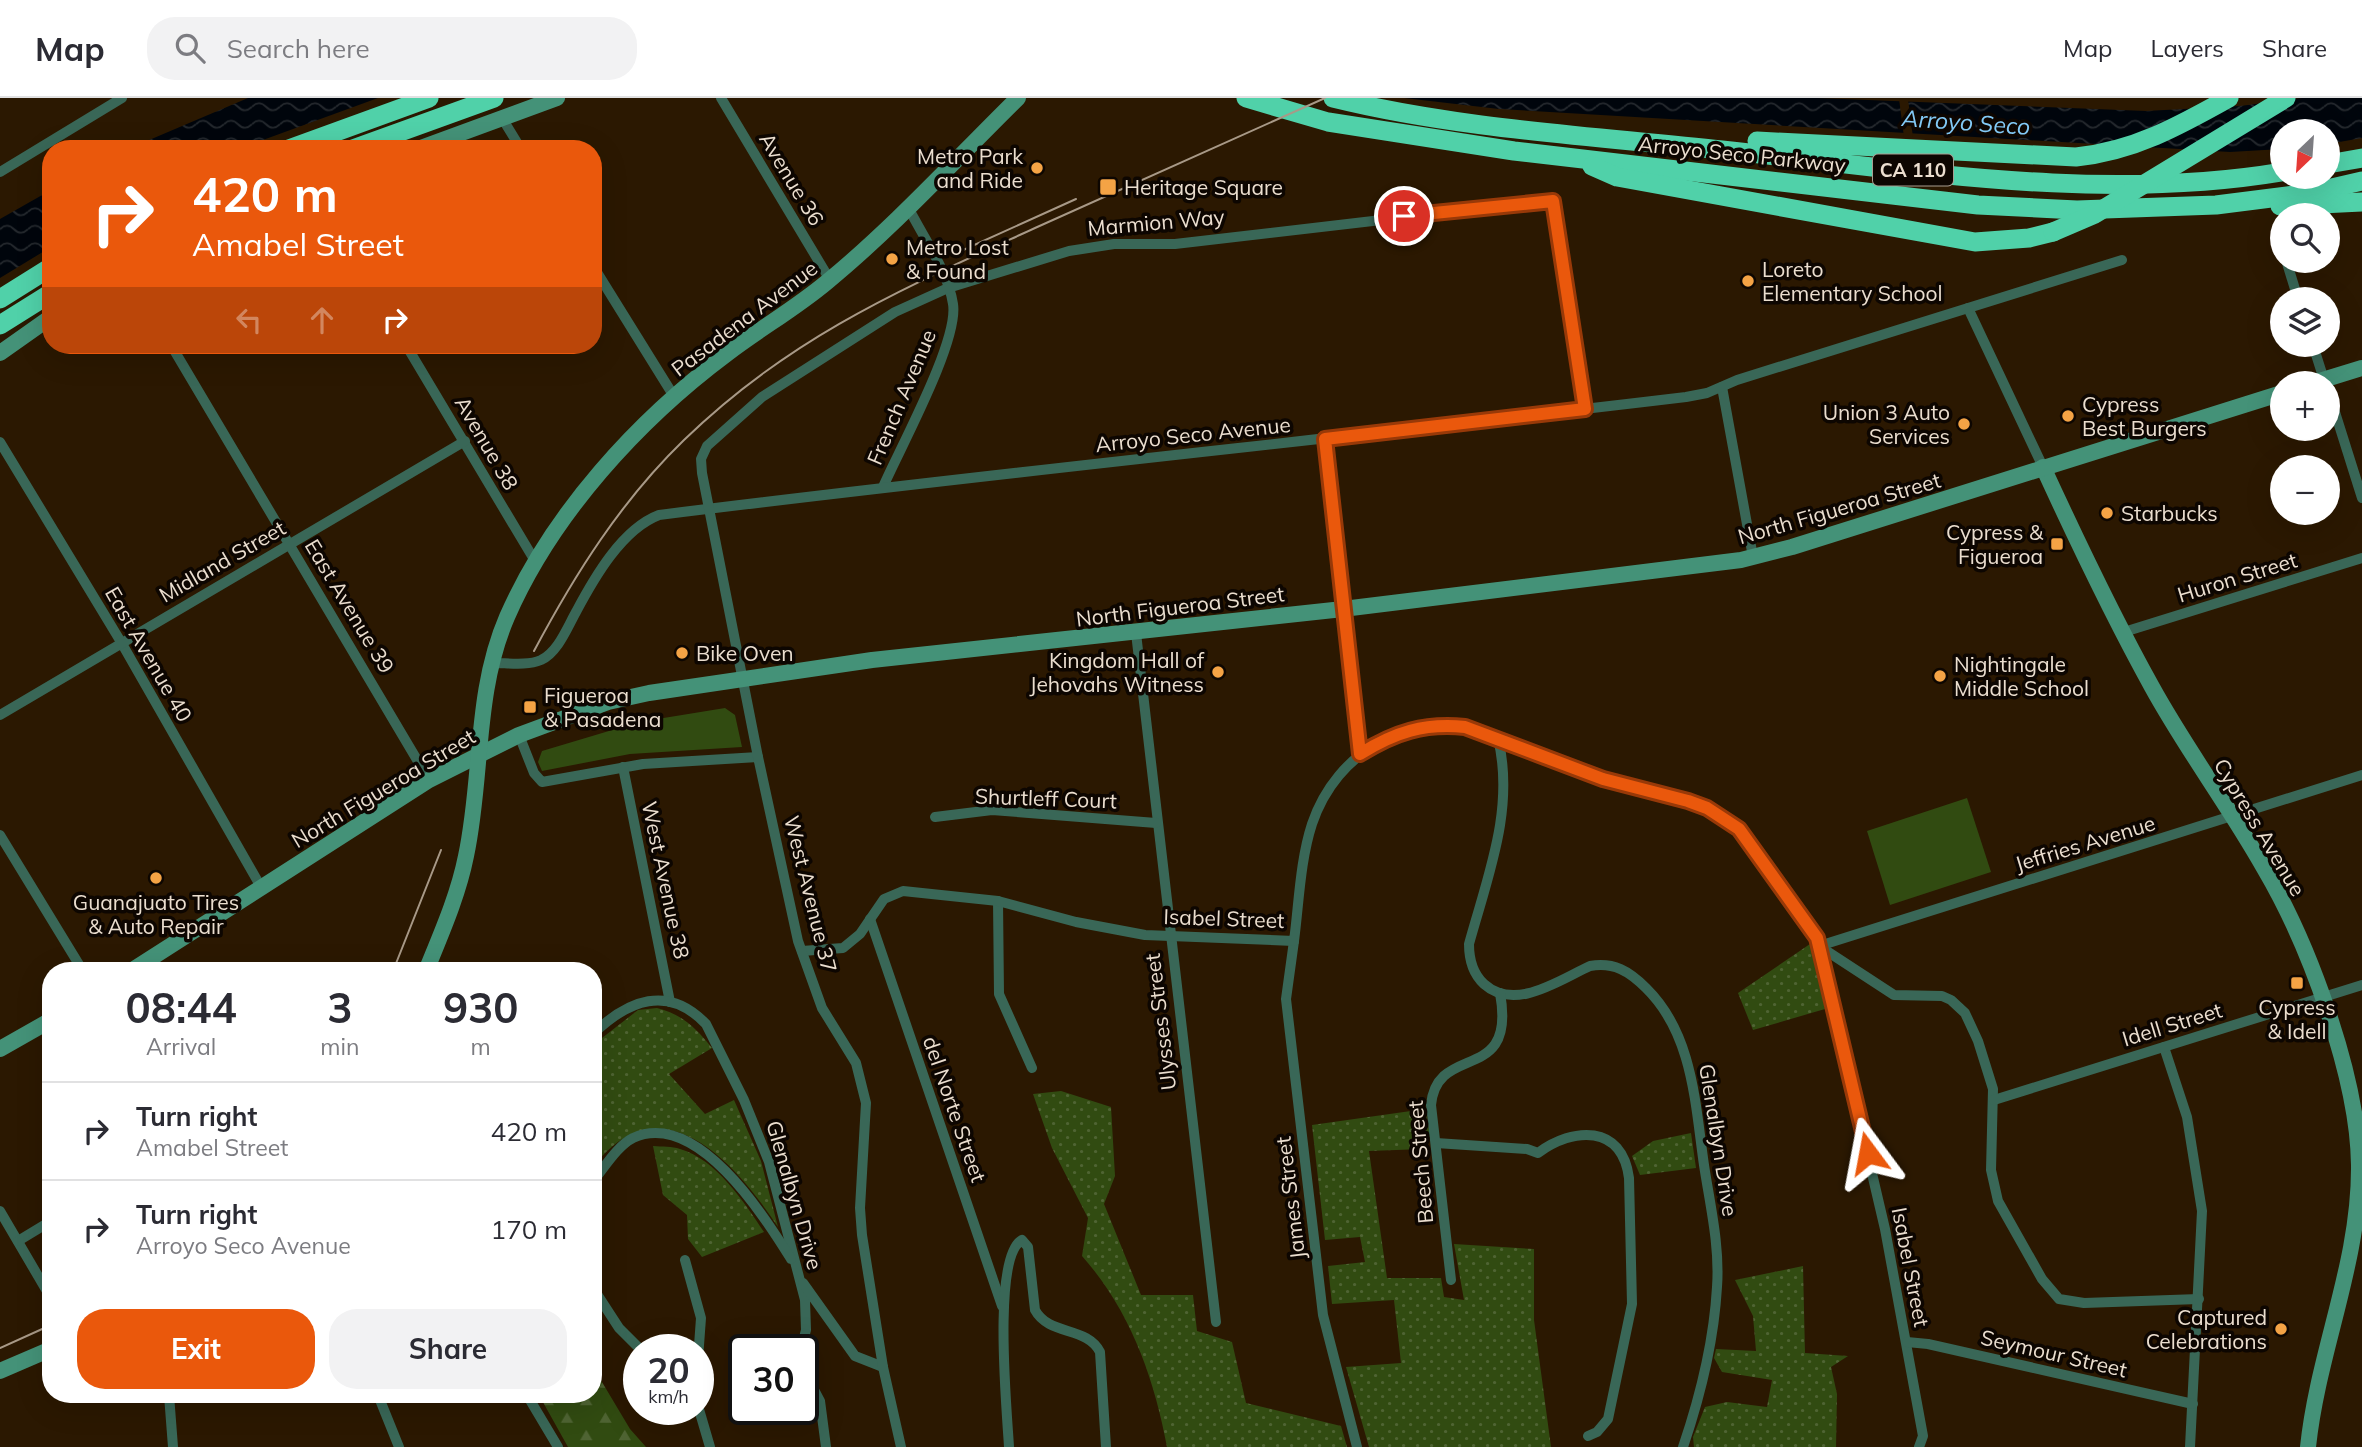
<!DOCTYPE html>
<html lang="en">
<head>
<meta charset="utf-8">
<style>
  :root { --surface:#fff; --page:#f2f2f3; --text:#2b2b33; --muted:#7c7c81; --line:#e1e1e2; --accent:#ea580c }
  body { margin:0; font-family:Mulish,sans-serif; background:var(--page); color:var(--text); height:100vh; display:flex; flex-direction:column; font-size:26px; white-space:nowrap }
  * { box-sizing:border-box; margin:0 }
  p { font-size:23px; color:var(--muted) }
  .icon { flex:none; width:38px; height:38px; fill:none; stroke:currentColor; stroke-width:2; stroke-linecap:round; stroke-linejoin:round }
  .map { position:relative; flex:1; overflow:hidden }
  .sheet { position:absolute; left:42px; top:864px; width:560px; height:441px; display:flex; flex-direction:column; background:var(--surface); border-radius:28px; box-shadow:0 7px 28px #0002 }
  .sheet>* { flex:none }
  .top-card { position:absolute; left:42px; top:42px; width:560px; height:214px; border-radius:28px; box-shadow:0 7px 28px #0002; background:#ea580c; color:#fff; overflow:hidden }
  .needle { width:46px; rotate:205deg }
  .buttons { position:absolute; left:2270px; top:21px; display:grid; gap:14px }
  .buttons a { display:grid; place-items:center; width:70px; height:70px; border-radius:50%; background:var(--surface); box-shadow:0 7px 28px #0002; font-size:35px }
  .speed { position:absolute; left:623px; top:1236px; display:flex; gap:14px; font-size:35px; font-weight:700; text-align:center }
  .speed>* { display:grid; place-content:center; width:91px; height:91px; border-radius:50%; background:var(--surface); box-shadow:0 7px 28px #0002; line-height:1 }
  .speed small { font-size:18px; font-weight:400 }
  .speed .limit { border:4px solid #111; border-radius:10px; background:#fff; color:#111 }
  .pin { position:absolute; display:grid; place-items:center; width:60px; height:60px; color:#fff; margin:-30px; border:4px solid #fff; border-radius:50%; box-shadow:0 2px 7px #0007 }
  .me { position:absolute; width:77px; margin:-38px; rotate:347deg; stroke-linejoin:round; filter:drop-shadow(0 0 5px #0008) }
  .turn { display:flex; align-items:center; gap:24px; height:147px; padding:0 35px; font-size:32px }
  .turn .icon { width:91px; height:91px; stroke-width:2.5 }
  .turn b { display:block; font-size:49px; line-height:60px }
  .lanes { display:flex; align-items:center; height:66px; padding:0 35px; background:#0003; justify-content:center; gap:35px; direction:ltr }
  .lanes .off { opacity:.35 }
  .eta { display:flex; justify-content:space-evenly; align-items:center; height:119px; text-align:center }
  .eta b { font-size:42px; font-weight:700; line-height:49px }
  .action { display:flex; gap:14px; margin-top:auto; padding:14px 35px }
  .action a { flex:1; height:80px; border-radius:28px; background:var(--accent); color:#fff; font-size:28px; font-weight:700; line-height:80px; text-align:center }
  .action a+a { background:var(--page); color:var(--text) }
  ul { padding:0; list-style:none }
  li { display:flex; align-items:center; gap:21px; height:98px; padding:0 35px; border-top:2px solid var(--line) }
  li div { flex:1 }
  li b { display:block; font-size:26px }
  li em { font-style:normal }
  header { display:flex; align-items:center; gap:42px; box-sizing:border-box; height:98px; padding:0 35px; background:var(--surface); border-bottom:2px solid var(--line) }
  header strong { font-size:33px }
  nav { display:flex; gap:38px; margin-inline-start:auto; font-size:24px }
  .search { width:490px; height:63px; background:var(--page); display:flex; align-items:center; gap:18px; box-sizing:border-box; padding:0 24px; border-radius:28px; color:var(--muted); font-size:26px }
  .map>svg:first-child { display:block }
</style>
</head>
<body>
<header>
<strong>Map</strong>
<div class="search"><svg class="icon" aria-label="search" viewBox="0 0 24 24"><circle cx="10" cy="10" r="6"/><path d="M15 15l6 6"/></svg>Search here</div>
<nav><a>Map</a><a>Layers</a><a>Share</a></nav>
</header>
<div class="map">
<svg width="2362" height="1349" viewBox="0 0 2362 1349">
  <defs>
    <pattern id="grass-dots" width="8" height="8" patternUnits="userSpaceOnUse" patternTransform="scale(1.75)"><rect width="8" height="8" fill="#314b11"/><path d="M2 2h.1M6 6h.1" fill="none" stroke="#4f6433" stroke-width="1.8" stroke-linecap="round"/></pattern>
    <pattern id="forest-firs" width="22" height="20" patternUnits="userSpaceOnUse" patternTransform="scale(1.75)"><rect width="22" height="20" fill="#314b11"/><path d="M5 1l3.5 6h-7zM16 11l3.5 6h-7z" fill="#4f6433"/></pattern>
    <pattern id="water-waves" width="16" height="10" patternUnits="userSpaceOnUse" patternTransform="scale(1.75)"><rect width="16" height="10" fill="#00050c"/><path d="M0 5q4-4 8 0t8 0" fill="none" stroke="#25292e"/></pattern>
  </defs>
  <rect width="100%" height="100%" fill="#2b1801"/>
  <g fill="url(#grass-dots)">
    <path d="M1810,846L1825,911L1753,932L1738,895Z"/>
    <path d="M657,910C682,916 696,930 712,950L669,976L705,1016L734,1002L761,1063L778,1129C735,1064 661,981 593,1069V947L638,912Z"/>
    <path d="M1061,993L1111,1009L1115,1078L1104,1106L1141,1197H1193L1197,1233L1232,1244L1246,1305L1341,1328L1347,1349H1167C1154,1279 1130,1212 1082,1158L1088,1120L1052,1050L1033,996Z"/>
    <path d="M1425,1011L1430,1037L1423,1051L1369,1053L1387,1180H1441L1444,1199L1464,1202L1454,1146L1534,1151V1222L1551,1349H1369L1346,1269L1401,1265L1394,1202L1332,1206L1328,1168L1365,1164L1360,1139L1325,1142L1312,1027Z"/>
    <path d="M1691,1035L1696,1070L1640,1077L1632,1058L1653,1043Z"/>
    <path d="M653,1048C662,1049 672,1048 680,1051C716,1061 745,1105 764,1134L702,1159L688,1141L687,1117L663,1097Z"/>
    <path d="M1803,1168L1805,1255L1848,1258L1831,1269L1837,1296L1836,1349H1694L1693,1339L1705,1309L1727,1304L1767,1309L1772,1282L1722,1274L1714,1260L1716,1251L1756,1253L1753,1218L1735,1182Z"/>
  </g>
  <path fill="url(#forest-firs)" d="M593,1269L630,1331L646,1349H568L539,1297H593Z"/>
  <g fill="#314b11">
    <path d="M725,610L735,617L742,649L630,656L542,673L538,664L542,653L639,624Z"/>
    <path d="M1967,700L1991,774L1890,807L1867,733Z"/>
  </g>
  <g fill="url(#water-waves)">
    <path d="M248,0H378L238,51H128Z"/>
    <path d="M1404,0H1817L2146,13L2240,8L2302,0H2362V40L2328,46V33H2282V51L2230,54L1499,11Z"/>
    <path d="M51,92V149L0,180V121Z"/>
  </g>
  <path fill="#2b1801" d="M1899,1H1908L1913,39H1904Z"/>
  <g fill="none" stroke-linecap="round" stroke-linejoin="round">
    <g stroke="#396757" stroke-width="10">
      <path d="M721,0L830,182"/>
      <path d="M502,20L521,51"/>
      <path d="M0,74L122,0"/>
      <path d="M2287,165L2298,201"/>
      <path d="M593,168L675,300"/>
      <path d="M1968,210L2043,369"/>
      <path d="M171,247L429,682"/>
      <path d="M406,247L535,463"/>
      <path d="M2313,247L2325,285"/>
      <path d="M1722,289L1753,459"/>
      <path d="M2328,292L2362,400"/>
      <path d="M1325,341L1360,656"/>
      <path d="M0,344L121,544L261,789"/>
      <path d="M883,389C900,350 959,243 953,206C948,173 923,139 908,109"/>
      <path d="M2124,534L2362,460"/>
      <path d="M1136,535L1216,1224"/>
      <path d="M493,565C508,565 527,568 541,562C558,554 567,530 576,514C594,480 622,431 659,417C1001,374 1344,340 1686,299L1707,295L1737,282L2122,162"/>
      <path d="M0,617L465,343"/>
      <path d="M519,637L534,675L542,684L643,666L758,659"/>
      <path d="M1498,640C1515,711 1488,777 1469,846C1469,861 1472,875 1484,886C1515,914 1559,882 1590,868C1614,864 1629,873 1646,890C1693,936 1695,1005 1704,1067C1710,1107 1720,1148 1717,1189C1714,1242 1700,1299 1683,1349"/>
      <path d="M623,669L670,904"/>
      <path d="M935,719L992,712L1156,725"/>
      <path d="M0,737L83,873"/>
      <path d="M998,803L999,896L1032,970"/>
      <path d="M870,821L1002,1208"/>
      <path d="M1294,843L1286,901L1323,1217L1357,1349"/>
      <path d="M1819,848L1894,897L1942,898L1951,902L1965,915L1978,943L1993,991L1991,1072L1998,1103L2042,1181L2059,1201L2084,1205L2199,1201"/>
      <path d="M1819,848L2362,677"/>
      <path d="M802,853L843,850L860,836L884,801L903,793L998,803L1076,824L1145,837L1294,843C1299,805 1300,763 1312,726C1337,652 1409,614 1483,634L1603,681L1688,703L1724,720L1751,744L1817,840L1885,1131L1923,1338L1919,1349"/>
      <path d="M593,936C628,902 668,886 706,926L744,1002L769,1064L805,1202L806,1232L801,1251"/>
      <path d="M2164,949L2187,1019L2202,1113L2190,1349"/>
      <path d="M1994,1002L2362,887"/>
      <path d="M1436,1045L1527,1051L1538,1055C1573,1029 1622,1026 1629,1080L1632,1206L1608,1321L1597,1334L1588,1338"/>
      <path d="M593,1083C605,1069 617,1048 633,1040C697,1011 764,1118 791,1161"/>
      <path d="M0,1113L48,1195"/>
      <path d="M18,1143L51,1123"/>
      <path d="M685,1162L701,1220L698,1261"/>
      <path d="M1451,1182L1431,1007C1437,943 1517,988 1500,895"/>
      <path d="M803,1185L855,1258L883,1269"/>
      <path d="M593,1190L619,1230L640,1251"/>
      <path d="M1907,1244L1928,1246L2193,1306"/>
      <path d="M803,1271L820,1303L826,1349"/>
      <path d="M169,1297L173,1349"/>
      <path d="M378,1297L399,1349"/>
      <path d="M527,1297L558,1349"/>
      <path d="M698,1308L710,1349"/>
      <path d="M901,1349L883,1269L862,1137L860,1110L866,1005L856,965L822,910L798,843L758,659L702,375L701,361L707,348L762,299L895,214L948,190L1069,153L1114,146H1175L1553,102L1585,311"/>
      <path d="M1009,1349C1007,1313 992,1158 1022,1142L1028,1149L1035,1212C1049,1238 1087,1228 1100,1254L1106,1349"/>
    </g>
    <g stroke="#449278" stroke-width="16">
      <path d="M418,51L557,0"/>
      <path d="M0,255L51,219"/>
      <path d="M2313,285L2362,270"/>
      <path d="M2043,369C2077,443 2112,517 2152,589C2186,651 2229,708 2264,770C2309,846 2358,979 2359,1067C2360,1165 2318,1253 2308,1349"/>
      <path d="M131,873L429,682L519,637L608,604L649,595L872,562L1343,511L1741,462L1792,449L2282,295"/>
      <path d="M426,873C441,836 458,798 466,758C483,679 474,595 507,519C552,416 638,322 728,255C761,230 796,210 827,184C895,128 955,62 1018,0"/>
      <path d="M0,951L51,922"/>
      <path d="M0,1273L51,1251"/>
    </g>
    <g stroke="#50d1a9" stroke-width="19">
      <path d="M1246,0L1328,24L1514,53L1978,107L2077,112L2216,107L2310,95L2362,83"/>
      <path d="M1333,0C1459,31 1593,38 1722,52C1906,71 2097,105 2282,74"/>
      <path d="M1757,43L2076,59C2134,53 2179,28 2229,0"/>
      <path d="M289,51L429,0"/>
      <path d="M353,51L494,0"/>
      <path d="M2328,66L2362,60"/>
      <path d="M1592,68L1617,79L1975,144L2029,140L2053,134"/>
      <path d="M2280,108L2362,104"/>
      <path d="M0,201L51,169"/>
      <path d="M0,227L51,195"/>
    </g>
    <g stroke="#a89987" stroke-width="2">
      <path d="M961,153L1076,101"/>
      <path d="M534,553C575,476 621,403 684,342C791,238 902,191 1035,130C1131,87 1228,44 1325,0"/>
      <path d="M393,873L441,752"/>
      <path d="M0,1250L51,1227"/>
    </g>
    <path stroke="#50d1a9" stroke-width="19" d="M2053,134L2095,116L2286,0"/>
  </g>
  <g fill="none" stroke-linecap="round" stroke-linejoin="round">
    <defs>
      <path id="route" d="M1404,118L1553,103L1585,311L1325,341L1360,656C1395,634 1424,625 1465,629L1603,681L1688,703L1707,710L1739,731L1817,840L1868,1055"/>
    </defs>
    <use href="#route" stroke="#983908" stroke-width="18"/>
    <use href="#route" stroke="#ea580c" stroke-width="12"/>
  </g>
  <g fill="#f4a345" stroke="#0d0601" stroke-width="2.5">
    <circle cx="1037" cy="70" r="7"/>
    <rect x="1099" y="80" width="18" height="18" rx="3.5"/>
    <circle cx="892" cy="161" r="7"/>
    <circle cx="1748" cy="183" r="7"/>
    <circle cx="2068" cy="318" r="7"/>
    <circle cx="1964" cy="326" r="7"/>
    <circle cx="2107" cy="415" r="7"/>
    <rect x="2050" y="439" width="14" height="14" rx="3.5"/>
    <circle cx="682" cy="555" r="7"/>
    <circle cx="1218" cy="574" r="7"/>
    <circle cx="1940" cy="578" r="7"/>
    <rect x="523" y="602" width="14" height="14" rx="3.5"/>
    <circle cx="156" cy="780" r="7"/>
    <rect x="2290" y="878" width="14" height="14" rx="3.5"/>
    <circle cx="2281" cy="1231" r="7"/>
  </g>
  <g text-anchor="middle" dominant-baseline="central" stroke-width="7" stroke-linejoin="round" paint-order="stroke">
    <rect fill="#0d0601" stroke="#a89d91" stroke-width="2" x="1873" y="56.5" width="80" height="31" rx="5"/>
    <g font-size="19" font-weight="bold" fill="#ebdecf">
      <text x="1913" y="72">CA 110</text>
    </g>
    <g font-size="21" fill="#ebdecf" stroke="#0d0601">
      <text transform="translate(1742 56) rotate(6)">Arroyo Seco Parkway</text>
      <text transform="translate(792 81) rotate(59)">Avenue 36</text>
      <text transform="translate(1156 124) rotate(-5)">Marmion Way</text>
      <text transform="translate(744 220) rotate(-37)">Pasadena Avenue</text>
      <text transform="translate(901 299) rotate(-67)">French Avenue</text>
      <text transform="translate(1193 336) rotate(-6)">Arroyo Seco Avenue</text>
      <text transform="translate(487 345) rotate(60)">Avenue 38</text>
      <text transform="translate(1839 410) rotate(-16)">North Figueroa Street</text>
      <text transform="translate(222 463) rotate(-30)">Midland Street</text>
      <text transform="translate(2237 479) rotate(-17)">Huron Street</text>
      <text transform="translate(350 508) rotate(59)">East Avenue 39</text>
      <text transform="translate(1180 508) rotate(-7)">North Figueroa Street</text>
      <text transform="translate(149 556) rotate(60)">East Avenue 40</text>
      <text transform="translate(383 690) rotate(-31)">North Figueroa Street</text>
      <text transform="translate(1046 700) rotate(2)">Shurtleff Court</text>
      <text transform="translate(2260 729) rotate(59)">Cypress Avenue</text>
      <text transform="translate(2085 745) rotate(-17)">Jeffries Avenue</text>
      <text transform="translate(666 782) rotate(78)">West Avenue 38</text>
      <text transform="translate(811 796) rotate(76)">West Avenue 37</text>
      <text transform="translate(1224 820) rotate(2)">Isabel Street</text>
      <text transform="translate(1160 924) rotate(-97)">Ulysses Street</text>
      <text transform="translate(2172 926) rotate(-17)">Idell Street</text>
      <text transform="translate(955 1011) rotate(71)">del Norte Street</text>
      <text transform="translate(1719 1042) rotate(81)">Glenalbyn Drive</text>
      <text transform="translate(1420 1064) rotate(-95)">Beech Street</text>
      <text transform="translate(795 1097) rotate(74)">Glenalbyn Drive</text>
      <text transform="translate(1290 1100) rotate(-97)">James Street</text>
      <text transform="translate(1911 1169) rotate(79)">Isabel Street</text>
      <text transform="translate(2054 1255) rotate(13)">Seymour Street</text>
    </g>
    <g font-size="21" fill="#ebdecf" stroke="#0d0601" text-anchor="start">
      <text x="1023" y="58" text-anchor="end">Metro Park<tspan x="1023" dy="24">and Ride</tspan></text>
      <text x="1124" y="89">Heritage Square</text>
      <text x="906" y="149">Metro Lost<tspan x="906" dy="24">&amp; Found</tspan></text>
      <text x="1762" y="171">Loreto<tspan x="1762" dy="24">Elementary School</tspan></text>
      <text x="2082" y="306">Cypress<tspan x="2082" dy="24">Best Burgers</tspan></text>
      <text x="1950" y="314" text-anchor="end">Union 3 Auto<tspan x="1950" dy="24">Services</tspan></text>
      <text x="2121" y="415">Starbucks</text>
      <text x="2043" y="434" text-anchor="end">Cypress &amp;<tspan x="2043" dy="24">Figueroa</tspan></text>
      <text x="696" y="555">Bike Oven</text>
      <text x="1204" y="562" text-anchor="end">Kingdom Hall of<tspan x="1204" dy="24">Jehovahs Witness</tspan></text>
      <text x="1954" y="566">Nightingale<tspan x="1954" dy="24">Middle School</tspan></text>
      <text x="544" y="597">Figueroa<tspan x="544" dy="24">&amp; Pasadena</tspan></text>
      <text x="156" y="804" text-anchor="middle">Guanajuato Tires<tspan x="156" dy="24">&amp; Auto Repair</tspan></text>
      <text x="2297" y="909" text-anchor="middle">Cypress<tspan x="2297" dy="24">&amp; Idell</tspan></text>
      <text x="2267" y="1219" text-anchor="end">Captured<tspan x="2267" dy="24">Celebrations</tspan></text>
    </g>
    <g font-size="23" font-style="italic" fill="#83caf6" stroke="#0d0601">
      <text transform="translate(1966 24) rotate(4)">Arroyo Seco</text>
    </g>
  </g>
</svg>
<div class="buttons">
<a><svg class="needle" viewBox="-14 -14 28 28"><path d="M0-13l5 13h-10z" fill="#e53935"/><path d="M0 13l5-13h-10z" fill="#7c7c81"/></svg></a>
<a><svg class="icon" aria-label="search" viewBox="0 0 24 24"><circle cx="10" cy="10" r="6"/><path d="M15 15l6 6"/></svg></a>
<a><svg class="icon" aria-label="layers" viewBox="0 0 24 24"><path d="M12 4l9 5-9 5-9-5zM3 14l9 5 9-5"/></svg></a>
<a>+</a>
<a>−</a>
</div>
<div class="speed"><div>20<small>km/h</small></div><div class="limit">30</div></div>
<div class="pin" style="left:1404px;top:118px;background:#d93025"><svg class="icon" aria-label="arrive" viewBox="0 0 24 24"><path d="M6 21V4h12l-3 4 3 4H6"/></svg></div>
<svg class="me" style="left:1868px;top:1055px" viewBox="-20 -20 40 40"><path d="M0-17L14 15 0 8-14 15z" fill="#ea580c" stroke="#fff" stroke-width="4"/></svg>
<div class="top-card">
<div class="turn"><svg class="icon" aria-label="right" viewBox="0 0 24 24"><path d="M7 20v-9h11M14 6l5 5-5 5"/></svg><div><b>420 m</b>Amabel Street</div></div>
<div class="lanes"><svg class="icon off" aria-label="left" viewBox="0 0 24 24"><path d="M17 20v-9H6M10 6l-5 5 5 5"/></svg><svg class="icon off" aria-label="ahead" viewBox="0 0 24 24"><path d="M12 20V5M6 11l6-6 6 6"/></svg><svg class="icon" aria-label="right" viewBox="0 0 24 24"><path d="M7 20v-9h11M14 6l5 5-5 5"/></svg></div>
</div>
<section class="sheet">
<div class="eta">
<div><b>08:44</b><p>Arrival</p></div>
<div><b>3</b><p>min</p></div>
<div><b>930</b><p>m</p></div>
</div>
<ul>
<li><svg class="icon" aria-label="right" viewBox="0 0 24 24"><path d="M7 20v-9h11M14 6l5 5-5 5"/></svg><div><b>Turn right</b><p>Amabel Street</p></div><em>420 m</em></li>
<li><svg class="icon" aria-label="right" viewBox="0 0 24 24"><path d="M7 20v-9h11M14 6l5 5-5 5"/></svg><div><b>Turn right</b><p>Arroyo Seco Avenue</p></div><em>170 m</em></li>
</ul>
<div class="action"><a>Exit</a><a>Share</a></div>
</section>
</div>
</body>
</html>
